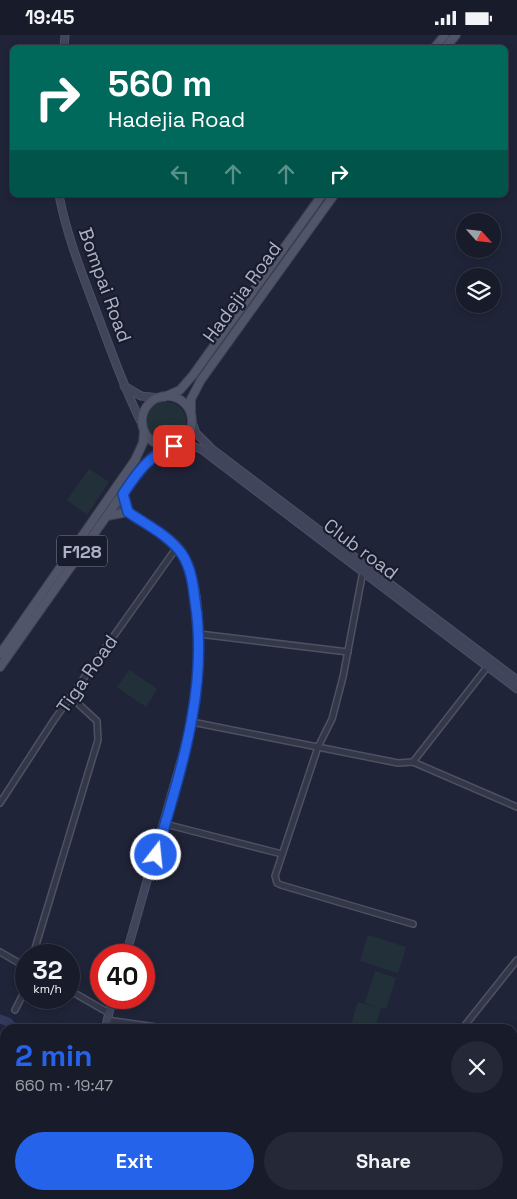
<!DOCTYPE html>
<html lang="en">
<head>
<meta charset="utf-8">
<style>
  :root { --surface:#181b2a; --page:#252836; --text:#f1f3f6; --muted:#9fa1a8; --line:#363947; --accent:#2563eb }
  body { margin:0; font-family:"Space Grotesk",sans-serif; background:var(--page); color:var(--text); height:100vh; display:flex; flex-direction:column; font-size:19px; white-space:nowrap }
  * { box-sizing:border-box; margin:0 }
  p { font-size:16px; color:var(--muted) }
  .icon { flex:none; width:28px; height:28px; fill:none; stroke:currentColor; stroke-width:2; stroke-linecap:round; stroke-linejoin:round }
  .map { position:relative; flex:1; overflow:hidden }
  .sheet { position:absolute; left:0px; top:989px; width:518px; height:176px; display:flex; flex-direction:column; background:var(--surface); border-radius:15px 15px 0 0; box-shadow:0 2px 8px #0003,0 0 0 1px var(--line) }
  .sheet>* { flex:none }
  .hud { position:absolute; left:10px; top:10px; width:498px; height:152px; border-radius:8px; box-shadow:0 2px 8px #0003,0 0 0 1px var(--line); background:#00695c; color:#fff; overflow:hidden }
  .needle { width:32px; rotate:117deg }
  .tools { position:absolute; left:456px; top:178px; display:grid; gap:10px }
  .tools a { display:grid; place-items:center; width:45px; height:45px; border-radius:50%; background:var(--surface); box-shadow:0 2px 8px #0003,0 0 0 1px var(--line); font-size:25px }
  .speed { position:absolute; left:15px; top:909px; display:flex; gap:10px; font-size:25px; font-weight:700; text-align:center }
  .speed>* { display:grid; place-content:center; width:65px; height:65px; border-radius:50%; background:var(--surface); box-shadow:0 2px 8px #0003,0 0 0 1px var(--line); line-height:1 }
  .speed small { font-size:12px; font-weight:400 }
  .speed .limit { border:8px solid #d22; background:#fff; color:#111 }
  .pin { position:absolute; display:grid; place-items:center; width:42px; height:42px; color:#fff; margin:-21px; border-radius:10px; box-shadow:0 2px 8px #0006 }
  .me { position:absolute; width:55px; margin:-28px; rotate:16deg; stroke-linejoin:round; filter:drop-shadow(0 0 4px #0008) }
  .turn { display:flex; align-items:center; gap:18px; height:105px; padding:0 15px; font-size:22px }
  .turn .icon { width:65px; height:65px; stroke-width:2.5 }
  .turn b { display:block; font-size:35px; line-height:42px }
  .lanes { display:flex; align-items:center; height:48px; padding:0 15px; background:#0003; justify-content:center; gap:25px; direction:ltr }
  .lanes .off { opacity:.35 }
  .round { display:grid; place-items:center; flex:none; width:52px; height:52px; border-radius:26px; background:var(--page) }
  .headline { display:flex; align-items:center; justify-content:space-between; height:85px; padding:0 15px }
  h1 { font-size:30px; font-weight:600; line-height:38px; color:var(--accent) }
  .button { display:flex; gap:10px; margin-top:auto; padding:10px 15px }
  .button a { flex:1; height:58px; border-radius:30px; background:var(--accent); color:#fff; font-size:20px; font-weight:600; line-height:58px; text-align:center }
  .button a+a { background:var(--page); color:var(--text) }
  .status { display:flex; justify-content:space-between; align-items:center; height:35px; padding:0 25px; background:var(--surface); direction:ltr }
  .status svg { height:14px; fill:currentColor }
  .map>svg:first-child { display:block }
</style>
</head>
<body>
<div class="status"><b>19:45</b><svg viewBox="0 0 49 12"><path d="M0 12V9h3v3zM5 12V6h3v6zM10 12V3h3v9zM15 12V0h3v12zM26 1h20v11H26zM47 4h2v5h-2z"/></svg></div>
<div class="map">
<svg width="517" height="1164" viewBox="0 0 517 1164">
  <rect width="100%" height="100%" fill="#202438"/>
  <g fill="#223139">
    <circle cx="166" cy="387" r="20"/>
    <path d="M89,434L109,447L87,480L67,465Z"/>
    <path d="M129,635L157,654L146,672L117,652Z"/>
    <path d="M368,900L406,912L398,938L360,926Z"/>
    <path d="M375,936L396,943L386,974L381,973L375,994H350L358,967L379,973L365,968Z"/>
  </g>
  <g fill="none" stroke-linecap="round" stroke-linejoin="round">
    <g stroke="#32395d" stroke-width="9">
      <path d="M0,984L8,987L15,994"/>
      <path d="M198,1160L202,1164"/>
    </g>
    <defs>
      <g id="street">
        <path d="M363,536L343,642L332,684L318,712L275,841L277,848L281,850L413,889"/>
        <path d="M199,599L348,617"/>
        <path d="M192,687L398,728L413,727L517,772"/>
        <path d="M413,727L488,631"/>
        <path d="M0,768L54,685L177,512"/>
        <path d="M165,789L282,819"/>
        <path d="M0,917L26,932"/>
        <path d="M33,920L98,705L97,686L71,662"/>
        <path d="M69,955L109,978"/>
        <path d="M15,975L26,953"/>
        <path d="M107,985L170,994"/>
        <path d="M462,994L517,925"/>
        <path d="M512,1049L517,1052"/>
        <path d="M512,1138L517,1140"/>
        <path d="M204,1160L208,1164"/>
        <path d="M298,1160L317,1164"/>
        <path d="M370,1164L372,1160"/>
      </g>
      <g id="secondary">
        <path d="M64,12L65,0"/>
        <path d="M59,160C67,202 83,241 98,281C112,318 125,356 143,391"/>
        <path d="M124,351L141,361L160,363"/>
        <path d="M192,387L196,398L212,414L517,645"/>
        <path d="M181,407L201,414L517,654"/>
        <path d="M112,466C132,482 159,493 177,512C209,546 198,645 192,687L126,920"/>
        <path d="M105,994L113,962"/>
        <path d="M60,1164L61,1160"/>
      </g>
      <g id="primary">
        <path d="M435,12L445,0"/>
        <path d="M446,12L456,0"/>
        <circle cx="167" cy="386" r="25"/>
        <path d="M164,362L180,355L193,340L322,160"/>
        <path d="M191,379V364L201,345L334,160"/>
        <path d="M107,481L128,477L123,459"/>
        <path d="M0,619L135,425L143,408L144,396"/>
        <path d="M0,632L137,438L154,420L174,411"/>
      </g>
    </defs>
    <use href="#street" stroke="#4e5163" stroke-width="8"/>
    <use href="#secondary" stroke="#4e5163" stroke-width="9"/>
    <use href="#primary" stroke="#3d4052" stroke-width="10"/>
    <use href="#street" stroke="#343748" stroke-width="5"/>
    <use href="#secondary" stroke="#41455b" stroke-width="7"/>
    <use href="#primary" stroke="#515569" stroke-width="8"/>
  </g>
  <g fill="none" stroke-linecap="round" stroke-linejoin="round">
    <defs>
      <path id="route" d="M156,820C180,737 209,653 195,566C193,549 191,533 182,519C170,501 145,489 128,477L123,459C137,438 149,420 174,411"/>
    </defs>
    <use href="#route" stroke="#184099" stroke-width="12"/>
    <use href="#route" stroke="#2563eb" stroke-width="9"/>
  </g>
  <g text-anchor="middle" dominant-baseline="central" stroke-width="4.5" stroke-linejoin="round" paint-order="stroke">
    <rect fill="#191c2d" stroke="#818497" stroke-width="1" x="57" y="500.5" width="50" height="31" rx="4"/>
    <g font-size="18" font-weight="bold" fill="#aeb1c5">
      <text x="82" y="516">F128</text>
    </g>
    <g font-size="19" fill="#aeb1c5" stroke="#191c2d">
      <text transform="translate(105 250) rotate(70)">Bompai Road</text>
      <text transform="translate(242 257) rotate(-54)">Hadejia Road</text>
      <text transform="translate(361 514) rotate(37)">Club road</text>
      <text transform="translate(87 639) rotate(-55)">Tiga Road</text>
    </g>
  </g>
</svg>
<div class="tools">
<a><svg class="needle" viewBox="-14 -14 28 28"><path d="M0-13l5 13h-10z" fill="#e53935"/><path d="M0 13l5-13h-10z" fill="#9fa1a8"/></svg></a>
<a><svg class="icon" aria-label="layers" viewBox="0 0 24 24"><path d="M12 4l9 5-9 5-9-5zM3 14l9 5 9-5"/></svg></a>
</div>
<div class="speed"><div>32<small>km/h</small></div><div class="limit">40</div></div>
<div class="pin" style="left:174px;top:411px;background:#d93025"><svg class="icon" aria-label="arrive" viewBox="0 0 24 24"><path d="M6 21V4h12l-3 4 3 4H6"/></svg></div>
<svg class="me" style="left:156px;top:820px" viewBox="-20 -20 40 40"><circle r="17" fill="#2563eb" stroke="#fff" stroke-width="3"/><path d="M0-11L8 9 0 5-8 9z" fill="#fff"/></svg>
<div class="hud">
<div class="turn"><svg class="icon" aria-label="right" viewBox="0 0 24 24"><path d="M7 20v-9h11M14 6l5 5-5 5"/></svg><div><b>560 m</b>Hadejia Road</div></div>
<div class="lanes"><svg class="icon off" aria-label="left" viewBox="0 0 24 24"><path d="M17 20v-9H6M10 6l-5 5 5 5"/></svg><svg class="icon off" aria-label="ahead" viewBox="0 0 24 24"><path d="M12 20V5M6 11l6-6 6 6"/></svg><svg class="icon off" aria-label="ahead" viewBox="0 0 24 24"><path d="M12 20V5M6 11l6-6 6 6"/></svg><svg class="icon" aria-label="right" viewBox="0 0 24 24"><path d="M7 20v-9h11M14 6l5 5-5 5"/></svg></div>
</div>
<section class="sheet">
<div class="headline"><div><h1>2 min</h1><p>660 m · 19:47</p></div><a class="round"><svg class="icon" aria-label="close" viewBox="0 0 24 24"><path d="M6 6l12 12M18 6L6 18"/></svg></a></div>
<div class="button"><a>Exit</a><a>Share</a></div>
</section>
</div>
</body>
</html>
